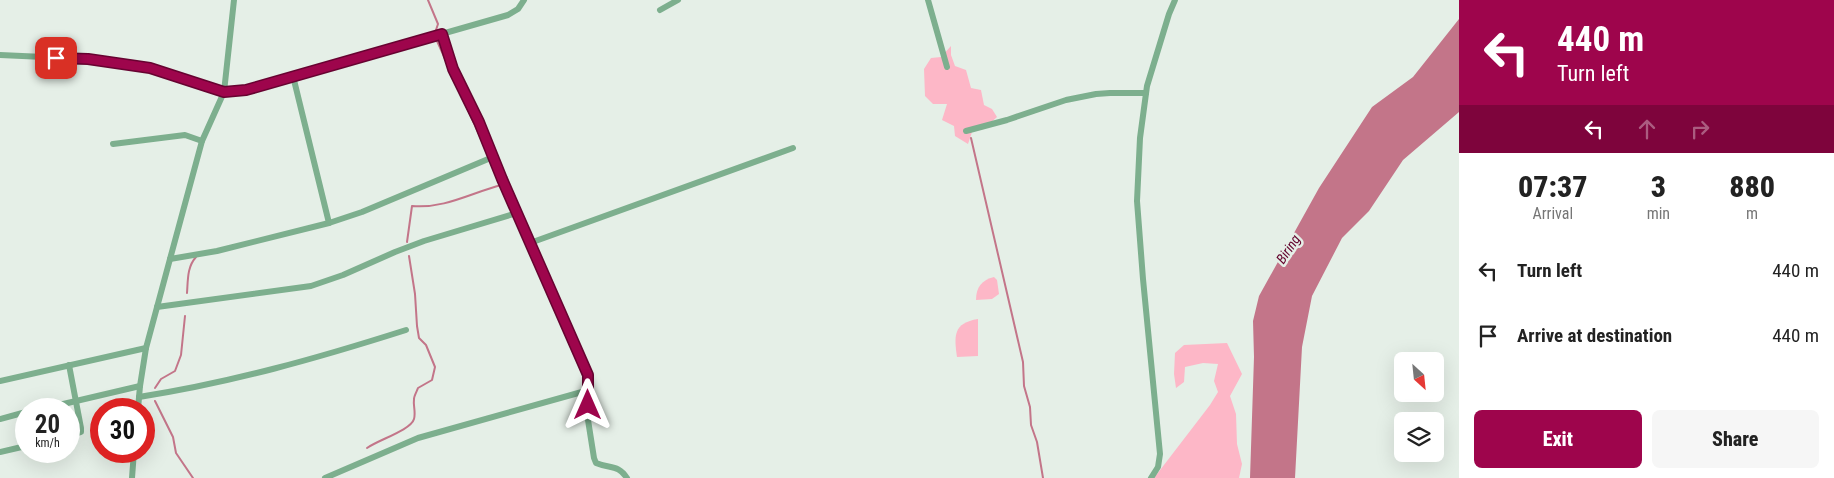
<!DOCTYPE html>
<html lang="en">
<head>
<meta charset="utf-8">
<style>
  :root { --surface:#fff; --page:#f6f6f6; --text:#222; --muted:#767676; --accent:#9e054c }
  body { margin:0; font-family:"Roboto Condensed",sans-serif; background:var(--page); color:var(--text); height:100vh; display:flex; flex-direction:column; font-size:19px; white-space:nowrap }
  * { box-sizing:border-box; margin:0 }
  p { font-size:16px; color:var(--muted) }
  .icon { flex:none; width:28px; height:28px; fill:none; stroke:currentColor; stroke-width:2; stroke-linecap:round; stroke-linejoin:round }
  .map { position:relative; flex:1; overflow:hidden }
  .sheet { display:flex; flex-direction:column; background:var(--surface); width:375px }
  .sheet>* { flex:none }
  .guide { background:#9e054c; color:#fff; overflow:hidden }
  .needle { width:32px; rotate:153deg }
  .fabs { position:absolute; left:1394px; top:352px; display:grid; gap:10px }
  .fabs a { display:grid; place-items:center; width:50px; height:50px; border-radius:8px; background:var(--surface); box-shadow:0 5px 20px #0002; font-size:25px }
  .speed { position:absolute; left:15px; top:398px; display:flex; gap:10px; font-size:25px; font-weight:700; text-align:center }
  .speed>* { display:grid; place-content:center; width:65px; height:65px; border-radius:50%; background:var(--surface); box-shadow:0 5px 20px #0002; line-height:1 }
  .speed small { font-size:12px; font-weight:400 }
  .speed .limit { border:8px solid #d22; background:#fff; color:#111 }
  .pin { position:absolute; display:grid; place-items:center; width:42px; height:42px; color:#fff; margin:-21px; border-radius:10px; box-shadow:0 2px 8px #0006 }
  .me { position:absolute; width:55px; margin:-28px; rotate:0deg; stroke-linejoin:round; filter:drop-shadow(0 0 4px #0008) }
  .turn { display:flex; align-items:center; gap:18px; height:105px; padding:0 15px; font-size:22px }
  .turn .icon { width:65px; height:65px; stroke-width:2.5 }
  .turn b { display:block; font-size:35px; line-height:42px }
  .lanes { display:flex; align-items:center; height:48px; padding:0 15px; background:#0003; justify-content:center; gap:25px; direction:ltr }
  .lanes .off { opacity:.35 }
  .eta { display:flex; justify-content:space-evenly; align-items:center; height:85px; text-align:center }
  .eta b { font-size:30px; font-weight:800; line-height:35px }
  .cta { display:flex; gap:10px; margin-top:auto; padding:10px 15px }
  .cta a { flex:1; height:58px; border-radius:8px; background:var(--accent); color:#fff; font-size:20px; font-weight:800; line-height:58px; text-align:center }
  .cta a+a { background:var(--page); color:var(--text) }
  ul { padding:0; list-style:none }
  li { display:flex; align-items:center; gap:15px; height:65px; padding:0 15px }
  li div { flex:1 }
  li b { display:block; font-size:19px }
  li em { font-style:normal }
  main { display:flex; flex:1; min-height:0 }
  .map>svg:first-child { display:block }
</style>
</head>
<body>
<main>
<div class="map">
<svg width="1459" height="478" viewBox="0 0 1459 478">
  <rect width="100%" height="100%" fill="#e5efe7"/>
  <g fill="#fdb7c7">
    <path d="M951,46V55L955,66L966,70L971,88L981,90L984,105L992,109L997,117L984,129L972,132L968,144L955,136L954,126L942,120L947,104H933L925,96L924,69L931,58L941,57Z"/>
    <path d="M994,277L997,280L999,294L992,299L976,300C976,287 982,280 994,277Z"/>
    <path d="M978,319V356L957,357C954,336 953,323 978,319Z"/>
    <path d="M1227,343L1242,374L1230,396L1236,414L1237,444L1242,464L1239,478H1154L1210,405L1218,392L1214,381L1218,364L1203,363L1185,367L1184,382L1176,388L1174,374L1175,353L1184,345Z"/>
  </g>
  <path fill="#c37589" d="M1459,19V112L1403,160L1369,211L1342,238L1312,296L1302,347L1295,478H1250L1254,357L1253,321L1259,296L1319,188L1372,107L1413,77Z"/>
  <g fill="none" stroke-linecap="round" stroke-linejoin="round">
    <g stroke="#c37589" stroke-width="2">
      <path d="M428,0L438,24L435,33"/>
      <path d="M437,41L487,152"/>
      <path d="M971,138L1023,362L1024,386L1030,407L1031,425L1037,442L1043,478"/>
      <path d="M501,185L512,212"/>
      <path d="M407,242L412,206C444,209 471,193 501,185L492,163"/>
      <path d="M187,293C188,280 187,267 196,257"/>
      <path d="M155,388L161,379L175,371L181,355L185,316"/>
      <path d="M155,401L173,437L176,453L193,478"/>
      <path d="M367,448C378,440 411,430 414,419C416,412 413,406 414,399C414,396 417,391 418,388L432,380L435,367L426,345L419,338L417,326L415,294L409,256"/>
    </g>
    <g stroke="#7daf8e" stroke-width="6">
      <path d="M928,0L947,67"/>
      <path d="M660,10L678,0"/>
      <path d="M442,34L453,69L479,122L502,179L587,375L589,385L588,420L594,458L596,463C610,469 618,464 627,478"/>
      <path d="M0,55L88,59L150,68L224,92L246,90L508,15L518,9L524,0"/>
      <path d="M293,76L329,223"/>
      <path d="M966,131L1007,120L1066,100L1096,94L1110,93H1146"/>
      <path d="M113,144L185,135L202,141"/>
      <path d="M530,243L793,148"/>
      <path d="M170,259L217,251L329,223L362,212L493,157"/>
      <path d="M157,307L311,286L343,275L395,252L424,241L517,213"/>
      <path d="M0,381L146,348"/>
      <path d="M139,397C230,383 318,358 406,330"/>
      <path d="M42,409L140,386"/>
      <path d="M138,409L140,386L146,348L170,259L202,141L224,92L234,0"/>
      <path d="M0,419L26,412"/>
      <path d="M69,436L81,432V428L69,365"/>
      <path d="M0,452L26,446"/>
      <path d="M132,478L134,451"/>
      <path d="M325,478L418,438L589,390"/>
      <path d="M1151,478L1158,467L1160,454L1143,279L1137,201L1140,138L1147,86L1169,14L1175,0"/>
    </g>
  </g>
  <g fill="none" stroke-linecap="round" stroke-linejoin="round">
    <defs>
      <path id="route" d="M56,58L88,59L150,68L224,92L246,90L442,34L453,69L479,122L502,179L588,375V405"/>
    </defs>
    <use href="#route" stroke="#670331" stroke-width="12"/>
    <use href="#route" stroke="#9e054c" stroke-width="9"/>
  </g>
  <g text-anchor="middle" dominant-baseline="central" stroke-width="5" stroke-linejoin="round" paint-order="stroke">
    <g font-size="14" font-style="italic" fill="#62002b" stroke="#e5efe7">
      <text transform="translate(1288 249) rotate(-56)">Biring</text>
    </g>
  </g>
</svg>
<div class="fabs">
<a><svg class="needle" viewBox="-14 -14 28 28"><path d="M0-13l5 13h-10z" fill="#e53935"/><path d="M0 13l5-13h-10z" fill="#767676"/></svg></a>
<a><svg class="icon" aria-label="layers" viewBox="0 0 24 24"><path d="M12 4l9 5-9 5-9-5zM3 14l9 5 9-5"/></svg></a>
</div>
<div class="speed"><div>20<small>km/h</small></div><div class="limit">30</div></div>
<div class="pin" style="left:56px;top:58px;background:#d93025"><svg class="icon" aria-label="arrive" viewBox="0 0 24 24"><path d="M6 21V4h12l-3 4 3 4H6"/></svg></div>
<svg class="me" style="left:588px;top:405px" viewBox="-20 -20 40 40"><path d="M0-17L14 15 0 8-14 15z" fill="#9e054c" stroke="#fff" stroke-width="4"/></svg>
</div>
<section class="sheet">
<div class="guide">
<div class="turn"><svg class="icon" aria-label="left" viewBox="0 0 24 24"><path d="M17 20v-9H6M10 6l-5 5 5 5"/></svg><div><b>440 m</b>Turn left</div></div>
<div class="lanes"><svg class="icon" aria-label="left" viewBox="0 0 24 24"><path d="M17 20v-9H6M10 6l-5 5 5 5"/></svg><svg class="icon off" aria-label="ahead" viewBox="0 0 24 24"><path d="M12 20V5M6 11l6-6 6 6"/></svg><svg class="icon off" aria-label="right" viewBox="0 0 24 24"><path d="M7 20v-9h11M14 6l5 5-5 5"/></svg></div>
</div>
<div class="eta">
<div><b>07:37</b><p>Arrival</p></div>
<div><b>3</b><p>min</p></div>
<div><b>880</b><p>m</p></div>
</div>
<ul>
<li><svg class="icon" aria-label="left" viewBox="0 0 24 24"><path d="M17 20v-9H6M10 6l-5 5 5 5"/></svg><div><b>Turn left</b></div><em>440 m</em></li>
<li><svg class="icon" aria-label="arrive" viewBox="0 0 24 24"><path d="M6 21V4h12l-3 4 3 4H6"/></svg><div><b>Arrive at destination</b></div><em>440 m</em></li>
</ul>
<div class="cta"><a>Exit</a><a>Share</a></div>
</section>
</main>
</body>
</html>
